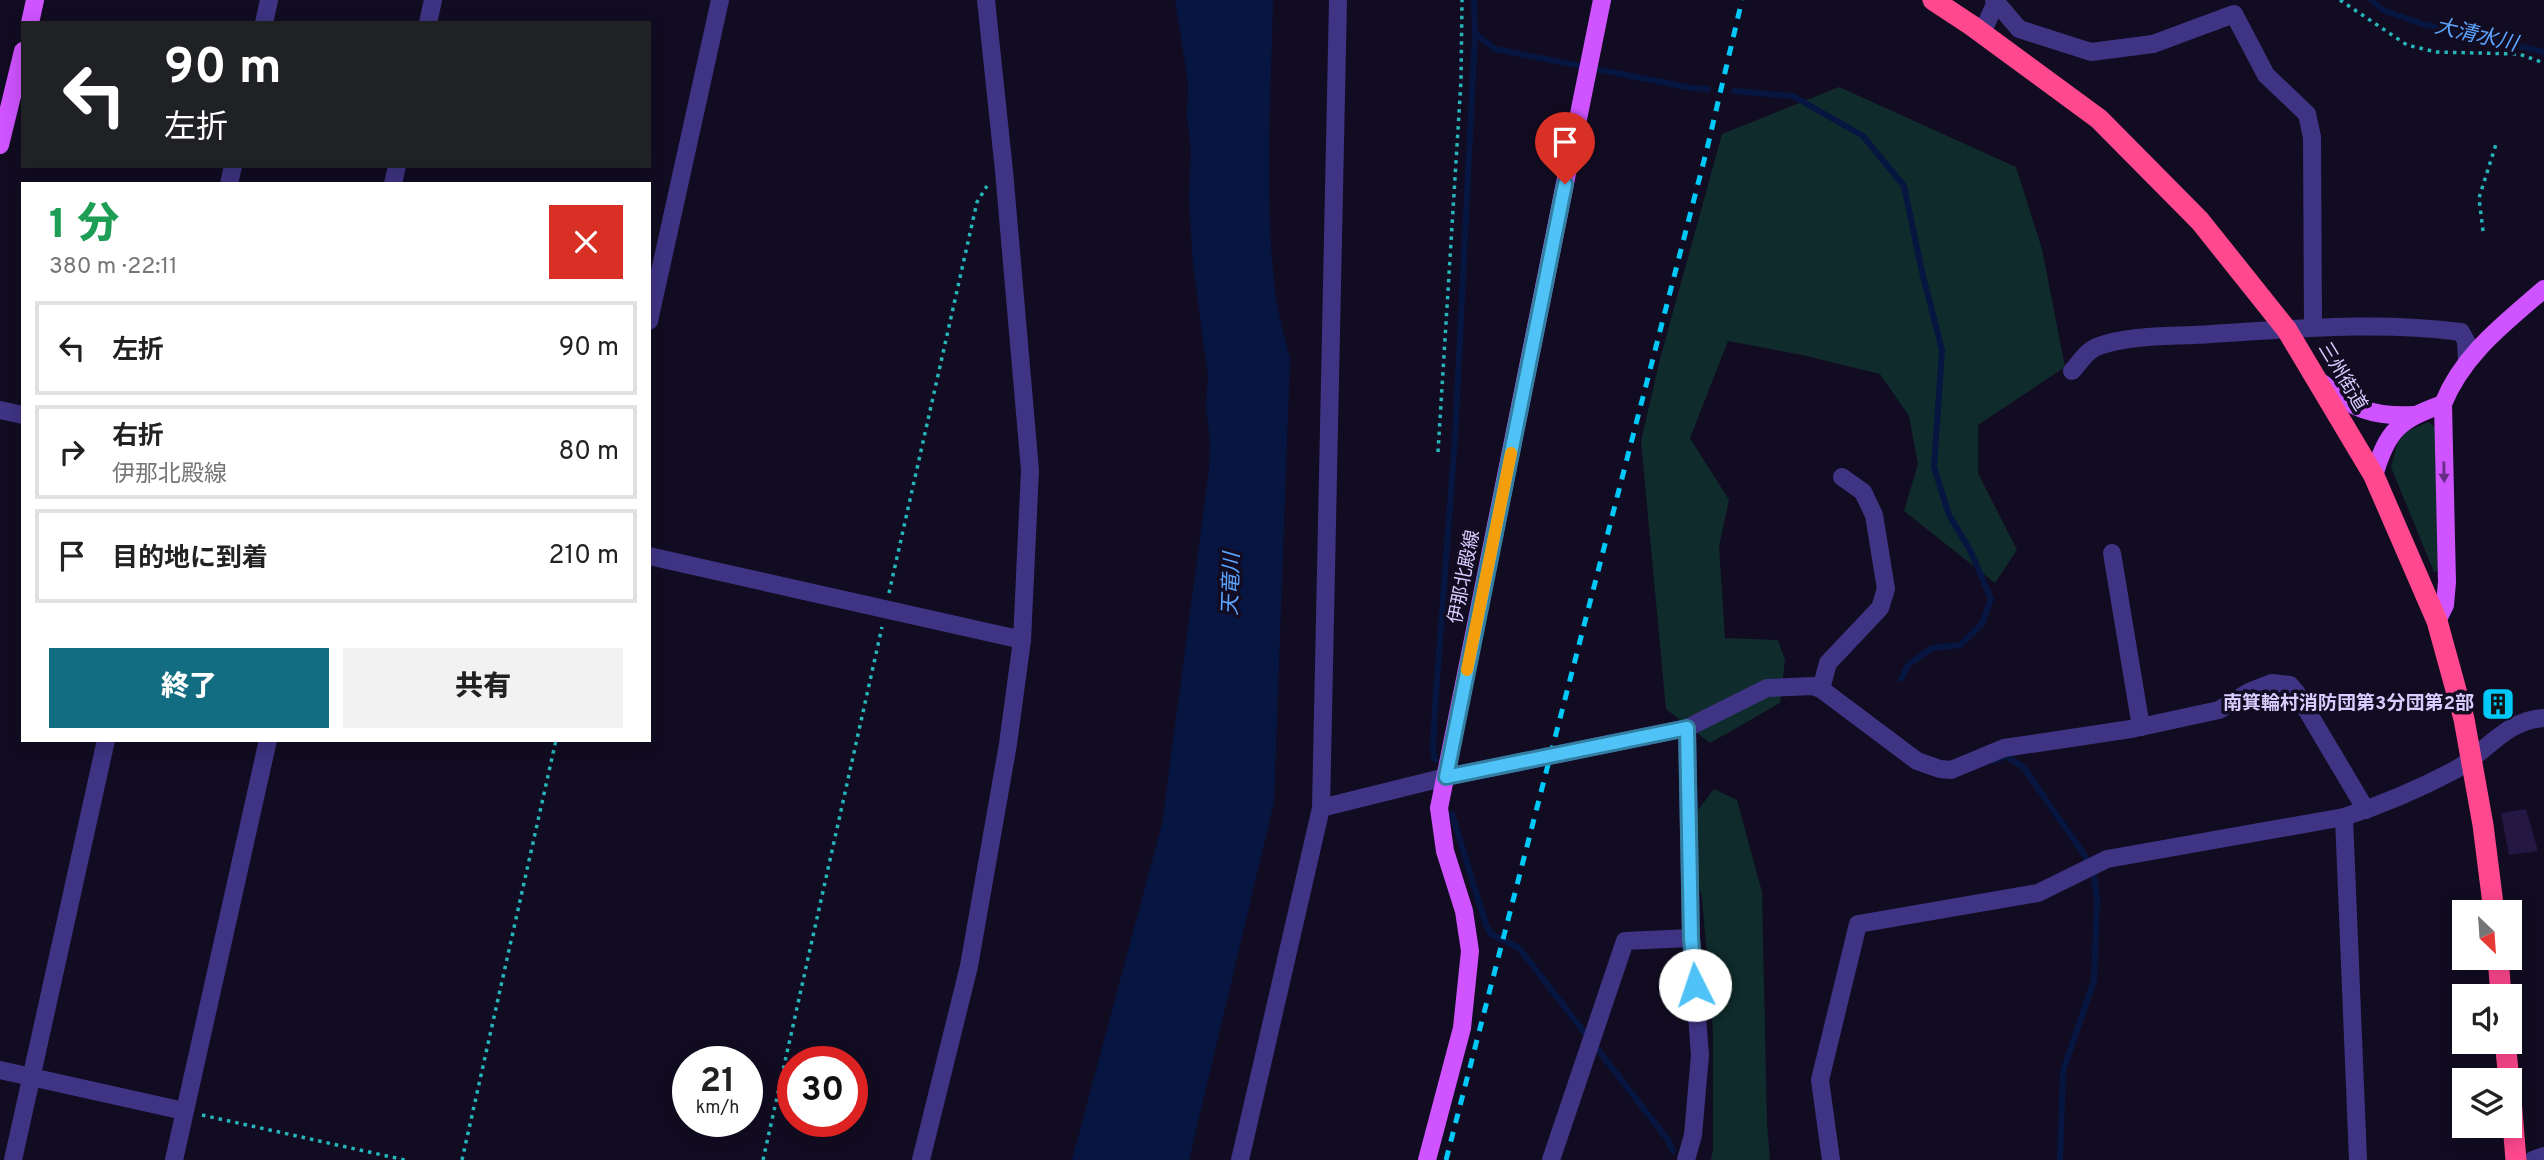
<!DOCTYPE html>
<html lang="ja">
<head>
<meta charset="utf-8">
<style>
  :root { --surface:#fff; --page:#f2f2f2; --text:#222; --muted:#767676; --line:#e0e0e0; --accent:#136d82 }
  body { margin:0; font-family:Overpass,"Noto Sans JP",sans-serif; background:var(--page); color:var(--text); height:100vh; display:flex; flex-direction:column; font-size:26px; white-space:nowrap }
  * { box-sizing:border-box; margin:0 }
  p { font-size:23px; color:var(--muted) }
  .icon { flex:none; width:38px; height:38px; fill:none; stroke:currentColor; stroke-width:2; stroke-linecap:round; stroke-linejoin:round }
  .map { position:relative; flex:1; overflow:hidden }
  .sheet { position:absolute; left:21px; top:182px; width:630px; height:560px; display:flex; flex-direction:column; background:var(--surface); border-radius:0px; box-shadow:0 4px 18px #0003 }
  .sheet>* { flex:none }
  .hud { position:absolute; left:21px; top:21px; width:630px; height:147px; border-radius:0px; box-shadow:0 4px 18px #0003; background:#202124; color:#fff; overflow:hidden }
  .needle { width:46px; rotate:155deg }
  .controls { position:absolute; left:2452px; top:900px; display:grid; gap:14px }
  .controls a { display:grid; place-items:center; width:70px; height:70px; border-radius:0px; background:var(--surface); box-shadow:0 4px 18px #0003; font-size:35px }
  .speed { position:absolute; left:672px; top:1046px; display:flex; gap:14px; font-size:35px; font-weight:700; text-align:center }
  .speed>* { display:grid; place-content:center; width:91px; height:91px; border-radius:50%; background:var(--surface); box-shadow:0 4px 18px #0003; line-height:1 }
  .speed small { font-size:18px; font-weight:400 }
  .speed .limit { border:10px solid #d22; background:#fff; color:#111 }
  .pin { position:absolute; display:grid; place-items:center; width:60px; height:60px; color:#fff; margin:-72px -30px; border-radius:50% 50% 50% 0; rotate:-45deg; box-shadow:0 0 7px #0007 }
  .pin .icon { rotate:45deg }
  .me { position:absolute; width:77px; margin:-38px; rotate:356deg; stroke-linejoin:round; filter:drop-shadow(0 0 5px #0008) }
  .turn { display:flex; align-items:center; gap:24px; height:147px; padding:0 28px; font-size:32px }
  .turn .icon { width:91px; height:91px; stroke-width:2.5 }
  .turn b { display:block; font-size:49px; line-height:60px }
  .round { display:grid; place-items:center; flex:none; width:74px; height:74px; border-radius:0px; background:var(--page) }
  .overview { display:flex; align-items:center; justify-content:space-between; height:119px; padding:0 28px }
  h1 { font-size:42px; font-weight:800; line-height:52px; color:#1e9e55 }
  .primary-button { display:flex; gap:14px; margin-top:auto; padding:14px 28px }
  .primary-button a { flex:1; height:80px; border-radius:0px; background:var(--accent); color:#fff; font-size:28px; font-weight:800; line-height:80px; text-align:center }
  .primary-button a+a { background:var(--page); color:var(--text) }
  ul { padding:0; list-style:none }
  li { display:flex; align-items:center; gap:21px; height:94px; margin:0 14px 10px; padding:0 14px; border:4px solid var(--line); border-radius:0px }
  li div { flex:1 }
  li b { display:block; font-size:26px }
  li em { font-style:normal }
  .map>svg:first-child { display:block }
</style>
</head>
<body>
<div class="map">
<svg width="2544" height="1160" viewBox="0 0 2544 1160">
  <rect width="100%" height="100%" fill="#120c22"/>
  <g fill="#0f2b2c">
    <path d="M1839,87L2016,167L2042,249L2065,367L1978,425V473L2017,550L1995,583L1904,511L1918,464L1909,416L1880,374L1802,355L1728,341L1690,438L1729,500L1719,546L1725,638L1778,640L1785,660L1780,703L1710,743L1666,709L1641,441L1660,359L1722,134Z"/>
    <path d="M2428,422L2435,427L2438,571L2434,572L2391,467L2398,441L2406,432Z"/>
    <path d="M1714,789L1737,800L1762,892L1767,1124L1770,1160H1711L1713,1149V1031L1702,897L1681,832Z"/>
  </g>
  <path fill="#061641" d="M1175,0H1273C1271,97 1264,194 1275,291C1278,314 1285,337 1290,359L1274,802L1189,1160H1072L1162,824L1209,470L1210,441L1206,407L1208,376L1193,265L1189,198L1191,151L1187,117L1188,82Z"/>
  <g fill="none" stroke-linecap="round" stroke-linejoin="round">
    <g stroke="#061641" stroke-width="6">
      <path d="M1474,0L1475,34L1495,49L1692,88L1708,89"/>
      <path d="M2371,0L2383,10L2422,24L2544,52"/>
      <path d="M1734,91L1793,96L1863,136L1904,186L1922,272L1942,350L1934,467L1949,515L1970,550L1991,599L1982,624L1960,645L1932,648L1908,665L1901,679"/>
      <path d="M1435,760L1433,749L1435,707L1455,438L1475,34"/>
      <path d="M1994,761L2007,756L2024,768L2085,856L2094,876L2097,899L2094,980L2063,1071L2060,1160"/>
      <path d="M1452,814L1486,925L1491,934L1519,948L1668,1140L1673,1151"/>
    </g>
  </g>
  <g fill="#241744">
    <path d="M2501,692L2509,710L2495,716L2487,698Z"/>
    <path d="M2526,809L2538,851L2509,855L2501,813Z"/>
  </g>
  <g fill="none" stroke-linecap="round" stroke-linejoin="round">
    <g stroke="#26b5ba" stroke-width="3.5" stroke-dasharray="3.5 5" stroke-linecap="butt">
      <path d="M2340,0L2407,45L2436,52L2519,54L2544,63"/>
      <path d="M2483,231L2479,198L2497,141"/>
      <path d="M1438,452L1461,81L1462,0"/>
      <path d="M889,593L977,202L987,186"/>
      <path d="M202,1115L405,1160"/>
      <path d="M462,1160L556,740"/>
      <path d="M763,1160L882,627"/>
    </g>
    <g stroke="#3f3484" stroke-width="18">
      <path d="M1996,2L2019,29L2091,52L2153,44L2234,14L2266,75L2307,114L2312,137L2313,327"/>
      <path d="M264,23L269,0"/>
      <path d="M428,23L433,0"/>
      <path d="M1982,33L1996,2L1994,0"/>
      <path d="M229,184L233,166"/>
      <path d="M393,184L397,166"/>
      <path d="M649,321L720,0"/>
      <path d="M2072,371C2081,361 2087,350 2099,346C2133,334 2175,337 2211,334C2295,329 2378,321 2461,332L2466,341L2467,360"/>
      <path d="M0,410L23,415"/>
      <path d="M2112,553L2141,727"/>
      <path d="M649,556L1022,640"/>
      <path d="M1821,689L1828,663L1880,608L1886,589L1874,515L1863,492L1842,477"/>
      <path d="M1321,808L1446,777L1687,728L1767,688L1813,686L1821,689L1917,761L1940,769L1951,770L2004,748L2131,729L2219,710L2249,692L2272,683L2290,685L2296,692L2366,810"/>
      <path d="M0,1070L184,1111"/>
      <path d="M13,1160L106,740"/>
      <path d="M174,1160L268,740"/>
      <path d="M921,1160L969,966L1008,744L1022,640L1030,470L1004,171L986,0"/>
      <path d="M1240,1160L1321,808L1338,0"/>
      <path d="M1551,1160L1625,941L1691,938"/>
      <path d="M1686,1160L1693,1135L1700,1055L1691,938L1687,728"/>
      <path d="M1831,1160L1820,1080L1858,924L2038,893L2107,859L2344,817"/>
      <path d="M2358,1160L2344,817C2381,805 2419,789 2453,771C2486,754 2504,720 2544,718"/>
      <path d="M2533,1160L2544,1156"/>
    </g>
    <g stroke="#cf54ff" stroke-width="18">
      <path d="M30,23L35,0"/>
      <path d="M0,145L23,51"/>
      <path d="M2322,383C2353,409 2372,417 2414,415"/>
      <path d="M2374,476C2387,430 2399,420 2443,404"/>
      <path d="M2437,621L2445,605L2447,582L2443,404C2463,354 2505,323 2544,289"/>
      <path d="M1427,1160L1462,1028L1470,951L1464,911L1445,851L1439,808L1602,0"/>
    </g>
    <g stroke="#ff488e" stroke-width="21">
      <path d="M1933,0L1971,25L2099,119L2200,221L2287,330L2374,476L2437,621L2464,719L2483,825L2494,912"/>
      <path d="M2498,957L2501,996"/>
      <path d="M2505,1041L2509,1080"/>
      <path d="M2510,1087L2516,1160"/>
    </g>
    <path stroke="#00c8f8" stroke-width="5" stroke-dasharray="10 9" stroke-linecap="butt" d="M1446,1160L1707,149L1742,0"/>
  </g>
  <defs><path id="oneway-solid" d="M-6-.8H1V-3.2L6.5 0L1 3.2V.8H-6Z" transform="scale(1.75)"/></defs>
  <use fill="#672c85" href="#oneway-solid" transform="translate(2444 472) rotate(89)"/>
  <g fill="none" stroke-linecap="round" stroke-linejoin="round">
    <defs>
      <path id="route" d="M1565,184L1446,777L1687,728L1691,938L1695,985"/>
    </defs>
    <use href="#route" stroke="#337fa1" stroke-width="18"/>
    <use href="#route" stroke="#4fc3f7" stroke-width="12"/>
    <path stroke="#f59e0b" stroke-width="12" d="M1467,670L1511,453"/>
  </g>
  <defs>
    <symbol id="building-square" viewBox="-11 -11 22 22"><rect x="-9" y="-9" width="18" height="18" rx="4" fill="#00c8f8" stroke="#120c22"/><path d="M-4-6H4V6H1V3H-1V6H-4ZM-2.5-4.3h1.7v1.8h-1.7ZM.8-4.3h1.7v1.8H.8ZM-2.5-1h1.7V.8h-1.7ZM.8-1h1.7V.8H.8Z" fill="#111"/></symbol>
  </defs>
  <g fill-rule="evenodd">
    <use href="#building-square" x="2479" y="685" width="38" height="38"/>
  </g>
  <g text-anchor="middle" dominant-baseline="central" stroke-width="7" stroke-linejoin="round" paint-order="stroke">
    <g font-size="19" fill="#d8cdff" stroke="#120c22">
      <text transform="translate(2342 377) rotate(59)">三州街道</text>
      <text transform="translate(1465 577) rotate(-79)">伊那北殿線</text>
    </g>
    <g font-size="19" font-weight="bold" fill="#d8cdff" stroke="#120c22" text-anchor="end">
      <text x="2474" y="704">南箕輪村消防団第3分団第2部</text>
    </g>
    <g font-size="21" font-style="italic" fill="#5ba4ff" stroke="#120c22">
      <text transform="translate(2476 36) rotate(13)">大清水川</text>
      <text transform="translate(1232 584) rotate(-88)">天竜川</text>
    </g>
  </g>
</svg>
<div class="controls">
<a><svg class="needle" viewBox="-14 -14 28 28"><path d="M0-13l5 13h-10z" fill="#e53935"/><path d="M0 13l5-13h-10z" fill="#767676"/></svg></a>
<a><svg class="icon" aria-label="sound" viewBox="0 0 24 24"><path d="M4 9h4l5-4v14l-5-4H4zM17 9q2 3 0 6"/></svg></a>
<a><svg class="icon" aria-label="layers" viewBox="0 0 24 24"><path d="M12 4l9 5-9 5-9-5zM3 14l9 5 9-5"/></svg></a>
</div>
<div class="speed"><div>21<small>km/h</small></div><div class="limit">30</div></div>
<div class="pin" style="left:1565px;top:184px;background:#d93025"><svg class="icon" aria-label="arrive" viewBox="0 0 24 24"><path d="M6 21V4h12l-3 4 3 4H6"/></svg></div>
<svg class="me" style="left:1695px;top:985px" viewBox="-20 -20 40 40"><circle r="19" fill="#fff"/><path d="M0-13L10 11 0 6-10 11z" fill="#4fc3f7"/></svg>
<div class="hud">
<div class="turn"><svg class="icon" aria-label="left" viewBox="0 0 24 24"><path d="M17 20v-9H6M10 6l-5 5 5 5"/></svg><div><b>90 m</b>左折</div></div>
</div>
<section class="sheet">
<div class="overview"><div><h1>1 分</h1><p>380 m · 22:11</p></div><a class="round" style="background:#d93025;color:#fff"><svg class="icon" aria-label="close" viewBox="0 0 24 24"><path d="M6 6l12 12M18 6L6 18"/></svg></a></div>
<ul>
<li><svg class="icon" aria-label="left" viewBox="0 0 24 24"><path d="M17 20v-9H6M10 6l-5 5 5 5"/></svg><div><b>左折</b></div><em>90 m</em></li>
<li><svg class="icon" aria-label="right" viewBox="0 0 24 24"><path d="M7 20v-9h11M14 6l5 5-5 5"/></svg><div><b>右折</b><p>伊那北殿線</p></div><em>80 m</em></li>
<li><svg class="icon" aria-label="arrive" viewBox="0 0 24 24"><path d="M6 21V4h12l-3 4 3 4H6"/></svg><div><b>目的地に到着</b></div><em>210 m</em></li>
</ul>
<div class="primary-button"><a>終了</a><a>共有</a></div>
</section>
</div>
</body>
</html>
